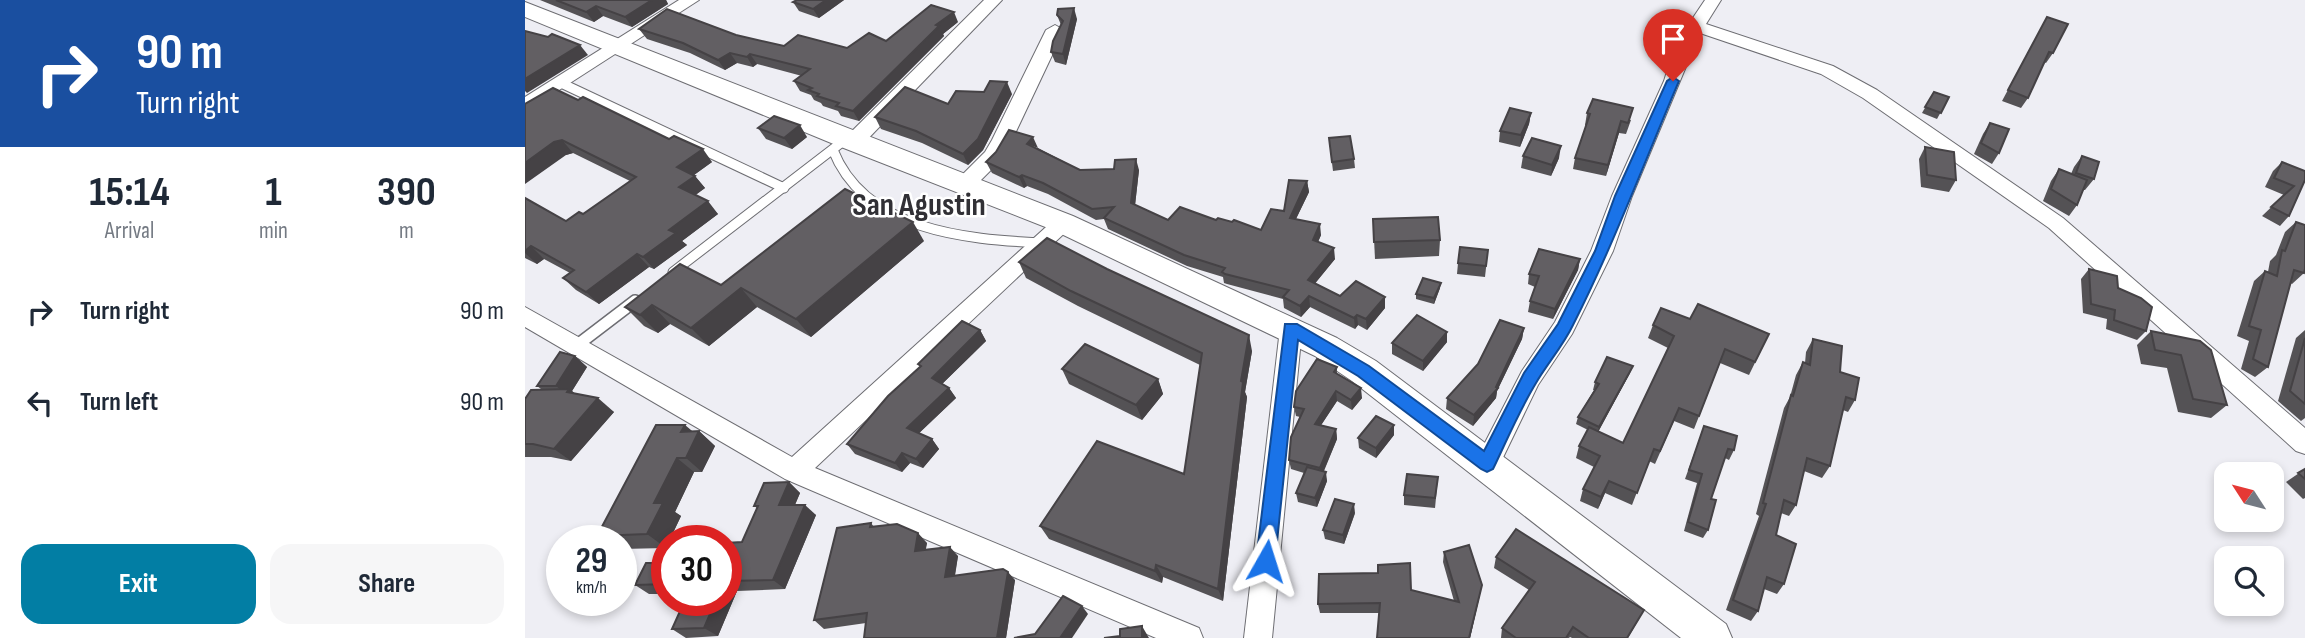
<!DOCTYPE html>
<html lang="en">
<head>
<meta charset="utf-8">
<style>
  :root { --surface:#fff; --page:#f6f6f7; --text:#1f2937; --muted:#747a83; --accent:#027ea4 }
  body { margin:0; font-family:"Sofia Sans Condensed",sans-serif; background:var(--page); color:var(--text); height:100vh; display:flex; flex-direction:column; font-size:26px; white-space:nowrap }
  * { box-sizing:border-box; margin:0 }
  p { font-size:23px; color:var(--muted) }
  .icon { flex:none; width:38px; height:38px; fill:none; stroke:currentColor; stroke-width:2; stroke-linecap:round; stroke-linejoin:round }
  .map { position:relative; flex:1; overflow:hidden }
  .details { display:flex; flex-direction:column; background:var(--surface); width:525px }
  .details>* { flex:none }
  .banner { background:#1a4fa0; color:#fff; overflow:hidden }
  .needle { width:46px; rotate:306deg }
  .buttons { position:absolute; left:1689px; top:462px; display:grid; gap:14px }
  .buttons a { display:grid; place-items:center; width:70px; height:70px; border-radius:14px; background:var(--surface); box-shadow:0 4px 10px #0003; font-size:35px }
  .speed { position:absolute; left:21px; top:525px; display:flex; gap:14px; font-size:35px; font-weight:700; text-align:center }
  .speed>* { display:grid; place-content:center; width:91px; height:91px; border-radius:50%; background:var(--surface); box-shadow:0 4px 10px #0003; line-height:1 }
  .speed small { font-size:18px; font-weight:400 }
  .speed .limit { border:10px solid #d22; background:#fff; color:#111 }
  .pin { position:absolute; display:grid; place-items:center; width:60px; height:60px; color:#fff; margin:-72px -30px; border-radius:50% 50% 50% 0; rotate:-45deg; box-shadow:0 0 7px #0007 }
  .pin .icon { rotate:45deg }
  .me { position:absolute; width:77px; margin:-38px; rotate:6deg; stroke-linejoin:round; filter:drop-shadow(0 0 5px #0008) }
  .turn { display:flex; align-items:center; gap:24px; height:147px; padding:0 21px; font-size:32px }
  .turn .icon { width:91px; height:91px; stroke-width:2.5 }
  .turn b { display:block; font-size:49px; line-height:60px }
  .eta { display:flex; justify-content:space-evenly; align-items:center; height:119px; text-align:center }
  .eta b { font-size:42px; font-weight:700; line-height:49px }
  .cta { display:flex; gap:14px; margin-top:auto; padding:14px 21px }
  .cta a { flex:1; height:80px; border-radius:21px; background:var(--accent); color:#fff; font-size:28px; font-weight:700; line-height:80px; text-align:center }
  .cta a+a { background:var(--page); color:var(--text) }
  ul { padding:0; list-style:none }
  li { display:flex; align-items:center; gap:21px; height:91px; padding:0 21px }
  li div { flex:1 }
  li b { display:block; font-size:26px }
  li em { font-style:normal }
  main { display:flex; flex:1; min-height:0 }
  .map>svg:first-child { display:block }
</style>
</head>
<body>
<main>
<section class="details">
<div class="banner">
<div class="turn"><svg class="icon" aria-label="right" viewBox="0 0 24 24"><path d="M7 20v-9h11M14 6l5 5-5 5"/></svg><div><b>90 m</b>Turn right</div></div>
</div>
<div class="eta">
<div><b>15:14</b><p>Arrival</p></div>
<div><b>1</b><p>min</p></div>
<div><b>390</b><p>m</p></div>
</div>
<ul>
<li><svg class="icon" aria-label="right" viewBox="0 0 24 24"><path d="M7 20v-9h11M14 6l5 5-5 5"/></svg><div><b>Turn right</b></div><em>90 m</em></li>
<li><svg class="icon" aria-label="left" viewBox="0 0 24 24"><path d="M17 20v-9H6M10 6l-5 5 5 5"/></svg><div><b>Turn left</b></div><em>90 m</em></li>
</ul>
<div class="cta"><a>Exit</a><a>Share</a></div>
</section>
<div class="map">
<svg width="1780" height="638" viewBox="0 0 1780 638">
  <rect width="100%" height="100%" fill="#eeeef4"/>
  <g fill="none" stroke-linecap="round" stroke-linejoin="round">
    <defs>
      <g id="service-far1">
        <path d="M36,83L259,188"/>
        <path d="M308,150C340,231 440,239 516,243"/>
        <path d="M148,272L321,139"/>
      </g>
      <path id="service" d="M51,346L110,301"/>
      <g id="minor">
        <path d="M154,0H174L0,112V97Z"/>
        <path d="M459,0H477L335,147H321L318,142L321,137Z"/>
        <path d="M1180,0H1196L1181,24L1308,66L1352,90L1538,218L1780,428V454L1771,451L1524,228L1338,98L1296,74L1175,33L1107,196L1088,251L1047,334L1013,385L971,472L962,475L953,472L949,464L997,371L1030,322L1066,251L1087,196L1139,81L1151,43Z"/>
        <path d="M530,25L539,30L487,140L474,162L446,190H432L429,185L432,180L460,152L467,140L521,30Z"/>
        <path d="M538,215L545,218L548,223L545,228L290,468L674,628L678,638H631L260,479L0,327V307L267,457L531,218Z"/>
        <path d="M766,320L774,323L777,329L747,638H719L755,329L758,323Z"/>
      </g>
      <path id="secondary" d="M0,2L548,216L812,338L851,361L1201,624L1207,638H1156L827,381L790,356L528,230L311,145L0,17Z"/>
    </defs>
    <use href="#service-far1" stroke="#6d6d72" stroke-width="11"/>
    <use href="#service" stroke="#6d6d72" stroke-width="14"/>
    <use href="#minor" stroke="#6d6d72" stroke-width="2"/>
    <use href="#secondary" stroke="#6d6d72" stroke-width="2"/>
    <use href="#service-far1" stroke="#fff" stroke-width="9"/>
    <use href="#service" stroke="#fff" stroke-width="11"/>
    <use href="#minor" fill="#fff" fill-rule="evenodd"/>
    <use href="#secondary" fill="#fff" fill-rule="evenodd"/>
  </g>
  <g fill="#545255">
    <path d="M15,0H141L143,4L107,27L78,16L69,22Z"/>
    <path d="M272,0H319L294,18L274,11L268,2Z"/>
    <path d="M532,15L552,19L541,65L530,62L526,52L536,25Z"/>
    <path d="M1522,17L1528,53L1521,63L1519,62L1503,98L1496,108L1477,101Z"/>
    <path d="M433,22L418,34L419,36L334,121L316,116L313,111L298,106L296,103L289,100L286,95L275,91L269,81L277,76L232,64L228,67L212,63L200,70L165,53L122,39L114,29L211,35L259,46L322,48L361,41Z"/>
    <path d="M1409,92L1424,97L1412,119L1397,113Z"/>
    <path d="M487,94L458,150L443,165L397,143L356,129L350,117Z"/>
    <path d="M0,104L187,162L169,175L180,188L170,195L193,214L157,241L162,245L129,269L124,267L74,304L51,290L38,278L45,273L19,259L12,264L0,258V198L41,221L58,214L105,181L48,153L41,155Z"/>
    <path d="M1006,113L1004,124L995,147L974,142L975,131Z"/>
    <path d="M1062,113L1106,120L1101,134L1094,133L1081,176L1048,169L1050,158L1061,125H1060Z"/>
    <path d="M1465,123L1474,153L1467,164L1449,154L1458,134Z"/>
    <path d="M233,128L282,137L267,149L241,139Z"/>
    <path d="M804,138L829,159L830,168L808,171Z"/>
    <path d="M1400,147L1431,180L1424,192L1396,187L1394,159Z"/>
    <path d="M513,148L555,170H614L610,205L643,220H691L707,222L736,230L759,211L782,181L784,192L771,219L796,235L793,242L810,259L790,283L815,296L860,297V308L842,330L833,325L830,329L785,307L776,317L759,308L758,299L702,284L699,283L698,277L662,266L583,229L579,219L571,220L523,194L502,186L499,188L467,173L461,162L471,152Z"/>
    <path d="M998,156L1034,158L1026,176L996,168Z"/>
    <path d="M1557,156L1569,179L1560,190H1558L1552,205L1544,216L1518,201L1526,181L1534,169L1546,174L1549,167Z"/>
    <path d="M1757,162L1780,171L1764,216L1755,226L1737,216L1759,195L1740,187L1748,171Z"/>
    <path d="M848,219L915,240L914,256L850,259Z"/>
    <path d="M1771,222L1779,273L1767,284L1765,283L1743,367L1730,377L1716,369L1724,341L1712,336L1729,281L1740,271L1743,272L1745,261L1751,255L1760,232Z"/>
    <path d="M399,241L286,337L232,307L184,346L145,324L133,333L119,326L100,307L196,285Z"/>
    <path d="M963,250L960,277L932,274L933,263Z"/>
    <path d="M1055,259L1053,270L1028,319L1003,312L1005,301L1010,287L1003,284L1004,274Z"/>
    <path d="M494,262L727,351L720,392L722,397L698,601L638,577L637,583L524,539L515,526L659,474L675,365L553,306L501,278Z"/>
    <path d="M1564,269L1593,288L1621,331L1612,340L1581,329L1582,319L1558,313L1556,279Z"/>
    <path d="M915,288L909,304L891,299V294Z"/>
    <path d="M1165,319L1244,334L1224,375L1195,363L1169,429L1149,421L1130,464L1124,461L1107,505L1080,493L1073,509L1055,501L1058,489L1069,467L1051,458L1054,446L1063,430L1051,424L1053,417L1069,390H1068L1070,382L1105,373L1073,432L1098,443L1143,348L1123,338L1128,325Z"/>
    <path d="M999,328L997,339L972,391L971,398L948,426L921,409L922,398Z"/>
    <path d="M455,330L461,341L417,384L424,388L431,398L394,433L407,439L414,449L398,468L385,463L377,472L330,454L322,444L395,367L393,364Z"/>
    <path d="M1780,330V418L1776,421L1753,401L1771,338Z"/>
    <path d="M1626,331L1675,341L1702,405L1686,418L1653,412L1642,368L1616,364L1612,345Z"/>
    <path d="M1288,339L1315,372L1330,400L1323,412L1318,410L1305,466L1297,478L1279,471L1271,505L1264,516L1256,513L1251,535L1259,584L1252,594L1239,589L1233,611L1226,621L1201,610L1234,516L1231,514L1259,408L1265,397L1271,375L1278,362L1280,363L1281,352Z"/>
    <path d="M922,342L898,371L867,354V343Z"/>
    <path d="M50,356L62,367L47,391L50,394L89,412L46,461L26,457H0V399L16,389L12,386Z"/>
    <path d="M812,367V374L837,398L827,410L812,401L796,425L811,429L812,439L799,471L802,481L792,507L773,502L771,493L779,473L766,469L764,460L775,417L771,416L769,407Z"/>
    <path d="M537,369L633,379L638,394L617,420L544,384Z"/>
    <path d="M1179,426L1209,450L1204,460L1200,458L1186,499L1183,530L1178,538L1159,531L1172,483L1160,479Z"/>
    <path d="M174,431L190,446L177,472H169L150,512L156,516L141,548L96,549V541H80L72,536L168,432Z"/>
    <path d="M869,435L851,458L834,448L833,438Z"/>
    <path d="M1780,469V498L1778,499L1761,482Z"/>
    <path d="M913,477L910,508L879,505V495Z"/>
    <path d="M264,482L275,493L270,505L291,515L260,589L212,591L193,636L161,638L147,629L159,602L156,600H201V543L217,542L232,508L229,506Z"/>
    <path d="M830,513L819,544L800,539L798,530Z"/>
    <path d="M346,523L349,527L402,543L400,550L433,556L430,576L490,580L481,638H339L341,623L299,629L289,620Z"/>
    <path d="M919,552L955,595L945,638L854,613H795L793,604L886,590L929,601L918,562Z"/>
    <path d="M971,557L1114,619L1103,638H1047L1045,637L1044,638H976L977,628L1004,590L969,568Z"/>
    <path d="M142,563V594H124L110,585Z"/>
  </g>
  <g fill="#454245">
    <path d="M127,0H141L143,4L107,27L100,17Z"/>
    <path d="M301,0H319L294,18L288,9Z"/>
    <path d="M71,6L78,16L69,22L61,12Z"/>
    <path d="M549,8L552,19L541,65L538,54Z"/>
    <path d="M429,12L433,22L418,34L419,36L334,121L328,111L411,25Z"/>
    <path d="M55,45L63,55L2,93L0,91V79Z"/>
    <path d="M205,53L212,63L200,70L193,60Z"/>
    <path d="M225,54L232,64L228,67L222,57Z"/>
    <path d="M482,82L487,94L458,150L443,165L438,154Z"/>
    <path d="M1006,113L1004,124L995,147L996,135Z"/>
    <path d="M1096,121L1094,133L1081,176L1083,165Z"/>
    <path d="M275,125L282,137L267,149L259,138Z"/>
    <path d="M508,137L513,148L502,144Z"/>
    <path d="M37,140L48,153L41,155L0,184V163L29,142Z"/>
    <path d="M1036,146L1034,158L1026,176L1027,165Z"/>
    <path d="M178,149L187,162L162,180L152,167Z"/>
    <path d="M611,159L614,170L609,214L606,203Z"/>
    <path d="M497,175L502,186L499,188L494,177Z"/>
    <path d="M170,176L180,188L164,200L154,187Z"/>
    <path d="M782,181L784,192L766,229L765,218Z"/>
    <path d="M183,201L193,214L157,241L162,245L129,269L118,257L144,230Z"/>
    <path d="M388,222L399,241L286,337L271,319Z"/>
    <path d="M795,224L796,235L789,251L788,240Z"/>
    <path d="M6,246L19,259L12,264L0,253V251Z"/>
    <path d="M809,248L810,259L784,291L783,280Z"/>
    <path d="M112,254L124,267L74,304L61,292Z"/>
    <path d="M1055,259L1053,270L1028,319L1030,309Z"/>
    <path d="M916,283L915,288L909,304V298Z"/>
    <path d="M216,288L232,307L184,346L166,328Z"/>
    <path d="M784,296L785,307L776,317L775,306Z"/>
    <path d="M860,297V308L842,330L841,319Z"/>
    <path d="M127,305L145,324L133,333L115,315Z"/>
    <path d="M832,315L833,325L830,329L829,318Z"/>
    <path d="M999,328L997,339L972,391L971,398L948,426L949,415L971,387Z"/>
    <path d="M455,330L461,341L413,388L407,378Z"/>
    <path d="M922,332V342L898,371V361Z"/>
    <path d="M724,335L727,351L720,392L722,397L698,601L693,589L716,381Z"/>
    <path d="M50,356L62,367L47,391L60,402L43,396L31,386Z"/>
    <path d="M1108,366L1105,373L1072,434L1074,427Z"/>
    <path d="M633,379L638,394L617,420L611,405Z"/>
    <path d="M424,388L431,398L389,438L382,428Z"/>
    <path d="M836,388L837,398L827,410L826,400Z"/>
    <path d="M811,391L812,401L791,433L790,424Z"/>
    <path d="M73,398L89,412L46,461L29,449Z"/>
    <path d="M160,425L172,435L174,431L190,446L177,472L161,458L156,432Z"/>
    <path d="M869,425V435L851,458V448Z"/>
    <path d="M811,429L812,439L796,477L795,468Z"/>
    <path d="M407,439L414,449L398,468L391,459Z"/>
    <path d="M377,453L385,463L377,472L370,463Z"/>
    <path d="M152,458L169,472L150,512L156,516L144,541H142L141,548L122,534L129,503Z"/>
    <path d="M801,472L802,481L792,507L790,498Z"/>
    <path d="M1084,481L1080,493L1073,509L1076,497Z"/>
    <path d="M264,482L275,493L265,516L254,505Z"/>
    <path d="M829,504L830,513L819,544L818,535Z"/>
    <path d="M280,505L291,515L260,589L248,580Z"/>
    <path d="M393,533L402,543L399,560L390,551Z"/>
    <path d="M425,547L433,556L428,585L420,577Z"/>
    <path d="M631,565L638,577L637,583L630,571Z"/>
    <path d="M483,572L490,580L481,638H472Z"/>
    <path d="M201,583L212,591L193,636L179,628L191,600H201Z"/>
    <path d="M957,585L945,638H944Z"/>
    <path d="M557,606L563,614L547,638H535Z"/>
    <path d="M617,626L624,638H617Z"/>
  </g>
  <g fill="#625f63" stroke="#454245" stroke-width="2">
    <path d="M31,0H127L100,17L71,6L61,12Z"/>
    <path d="M272,0H301L288,9L268,2Z"/>
    <path d="M406,5L429,12L411,25L414,26L328,111L311,106L314,103L292,96L294,94L283,90L287,88L269,81L285,69L225,54L222,57L205,53L193,60L158,43L114,29L142,9L211,35L259,46L273,35L322,48L344,33L361,41Z"/>
    <path d="M549,8L538,54L526,52L528,41L538,21L532,15L533,9Z"/>
    <path d="M1522,17L1543,24L1528,53L1524,52L1503,98L1483,90Z"/>
    <path d="M0,31L23,37L27,34L55,45L0,79Z"/>
    <path d="M465,81L482,82L453,139L438,154L391,131L350,117L380,87L423,104L431,91L459,92Z"/>
    <path d="M28,88L53,100L58,97L144,139L149,136L178,149L152,167L170,176L154,187L183,201L144,230L151,233L118,257L112,254L61,292L38,278L49,270L6,246L0,251V198L41,221L54,212L58,214L111,177L37,140L29,142L0,163V104Z"/>
    <path d="M1409,92L1424,97L1416,113L1400,107Z"/>
    <path d="M1068,99L1108,108L1103,123L1096,121L1083,165L1050,158L1065,114L1062,113Z"/>
    <path d="M985,108L1006,113L996,135L975,131Z"/>
    <path d="M249,116L275,125L259,138L233,128Z"/>
    <path d="M1465,123L1484,129L1474,153L1456,143Z"/>
    <path d="M484,130L508,137L502,144L555,170L589,169L590,160L611,159L606,203L643,220L655,207L691,220L693,218L707,222L709,220L736,230L746,209L759,211L764,180L782,181L765,218L795,224L788,240L809,248L783,280L815,296L831,281L860,297L841,319L832,315L829,318L784,296L775,306L758,297L764,290L700,274L697,272L700,268L659,255L579,218L589,207L567,209L518,183L497,175L494,177L461,162L471,152Z"/>
    <path d="M825,136L829,159L807,162L804,138Z"/>
    <path d="M1007,138L1036,146L1027,165L998,156Z"/>
    <path d="M1400,147L1429,152L1431,180L1402,175Z"/>
    <path d="M1557,156L1574,162L1569,179L1551,173Z"/>
    <path d="M1757,162L1780,171V180L1764,216L1746,207L1769,186L1749,178Z"/>
    <path d="M1534,169L1562,180L1552,205L1526,189Z"/>
    <path d="M320,189L388,222L271,319L216,288L166,328L127,305L115,315L100,307L155,264L196,285Z"/>
    <path d="M913,217L915,240L849,242L848,219Z"/>
    <path d="M1771,222L1780,225V269L1779,273L1769,270L1743,367L1728,359L1736,330L1724,326L1740,271L1752,276L1757,250L1760,251Z"/>
    <path d="M522,238L582,269L724,335L716,381L718,382L693,589L631,565L630,571L515,526L572,441L659,474L677,353L546,291L494,262Z"/>
    <path d="M935,247L963,250L961,266L933,263Z"/>
    <path d="M1014,249L1055,259L1030,309L1005,301L1014,276L1004,274Z"/>
    <path d="M1564,269L1592,276L1593,288L1616,298L1627,307L1621,331L1589,320L1590,310L1566,304Z"/>
    <path d="M898,278L916,283L909,298L891,294Z"/>
    <path d="M1173,304L1244,334L1230,362L1200,349L1174,416L1154,408L1135,451L1129,449L1112,493L1084,481L1076,497L1058,489L1075,456L1054,446L1064,427L1098,443L1149,336L1128,325L1136,308L1165,319Z"/>
    <path d="M892,315L922,332L898,361L867,343Z"/>
    <path d="M975,320L999,328L971,387L973,388L949,415L922,398L953,364Z"/>
    <path d="M437,321L455,330L407,378L424,388L382,428L407,439L391,459L377,453L370,463L322,444L363,396L396,366L393,364Z"/>
    <path d="M1626,331L1675,341L1686,350L1702,405L1668,399L1656,355L1630,350Z"/>
    <path d="M1780,338V404L1765,391Z"/>
    <path d="M1288,339L1317,346L1315,372L1334,378L1330,400L1321,397L1305,466L1282,458L1271,505L1259,500L1251,535L1271,544L1259,584L1242,577L1233,611L1208,600L1241,504L1238,503L1266,395L1268,396L1278,362L1285,365Z"/>
    <path d="M560,344L633,379L611,405L537,369Z"/>
    <path d="M35,352L50,356L31,386H12Z"/>
    <path d="M1082,357L1108,366L1074,427L1053,417L1074,384L1070,382Z"/>
    <path d="M792,359L812,367L809,372L836,388L826,400L811,391L790,424L811,429L795,468L764,460L766,437L779,409L769,407L771,391Z"/>
    <path d="M44,389L42,392L73,398L29,449L8,444H0V399L6,390Z"/>
    <path d="M851,416L869,425L851,448L833,438Z"/>
    <path d="M131,425H160L156,432L174,431L161,458H152L129,503H138L122,534L72,536Z"/>
    <path d="M1179,426L1212,436L1209,450L1203,449L1186,499L1191,500L1183,530L1163,522L1177,474L1164,470Z"/>
    <path d="M782,467L801,472L790,498L771,493Z"/>
    <path d="M1780,469V479L1773,473Z"/>
    <path d="M882,474L913,477L910,498L879,495Z"/>
    <path d="M264,482L254,505H280L248,580L201,581V543L217,542L233,506H229L239,483Z"/>
    <path d="M810,499L829,504L818,535L798,530Z"/>
    <path d="M346,523L345,527L372,524L393,533L390,551L425,547L420,577L478,569L483,572L472,638H339L342,613L289,620L312,528Z"/>
    <path d="M991,529L1119,610L1102,638H1064L1048,627L1041,638H991L977,628L1010,582L971,557Z"/>
    <path d="M944,545L957,585L944,638H852L855,603L793,604L794,574L853,573V565L885,563L886,590L934,602L919,552Z"/>
    <path d="M121,563H142V584L110,585Z"/>
    <path d="M538,596L557,606L535,638H489L510,634Z"/>
    <path d="M160,600H191L179,628L147,629Z"/>
    <path d="M617,626V638H579L595,636V629Z"/>
  </g>
  <path fill="#1a73e8" stroke="#114b97" stroke-width="2" d="M1148,77L1154,81C1119,163 1088,246 1048,325C1038,346 1022,364 1011,383C994,411 982,440 968,469L962,472L956,469L833,376L773,340L750,561L748,567L741,570L734,567L731,561L760,324H772L844,366L959,451L999,373L1033,324L1070,251L1090,196L1142,81Z"/>
  <g text-anchor="middle" dominant-baseline="central" stroke-width="5" stroke-linejoin="round" paint-order="stroke">
    <g font-size="32" font-weight="bold" fill="#313035" stroke="#fff">
      <text x="394" y="205">San Agustin</text>
    </g>
  </g>
</svg>
<div class="buttons">
<a><svg class="needle" viewBox="-14 -14 28 28"><path d="M0-13l5 13h-10z" fill="#e53935"/><path d="M0 13l5-13h-10z" fill="#747a83"/></svg></a>
<a><svg class="icon" aria-label="search" viewBox="0 0 24 24"><circle cx="10" cy="10" r="6"/><path d="M15 15l6 6"/></svg></a>
</div>
<div class="speed"><div>29<small>km/h</small></div><div class="limit">30</div></div>
<div class="pin" style="left:1148px;top:81px;background:#d93025"><svg class="icon" aria-label="arrive" viewBox="0 0 24 24"><path d="M6 21V4h12l-3 4 3 4H6"/></svg></div>
<svg class="me" style="left:741px;top:561px" viewBox="-20 -20 40 40"><path d="M0-17L14 15 0 8-14 15z" fill="#1a73e8" stroke="#fff" stroke-width="4"/></svg>
</div>
</main>
</body>
</html>
